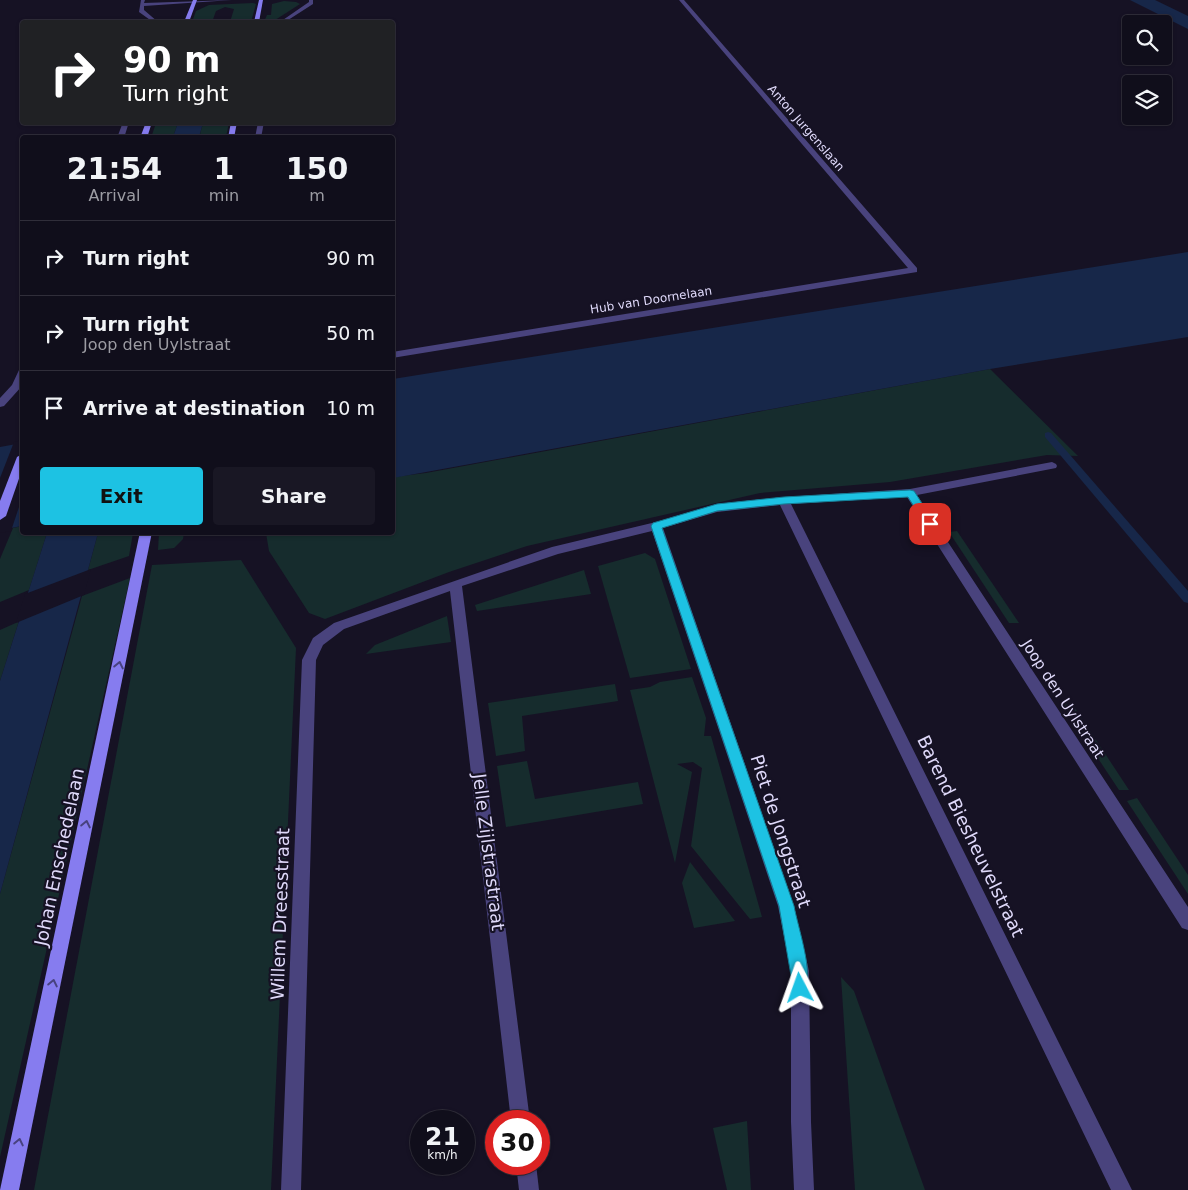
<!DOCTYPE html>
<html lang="en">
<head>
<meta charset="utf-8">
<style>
  :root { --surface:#100e1b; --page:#191724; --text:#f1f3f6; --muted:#9c9ca3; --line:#302e3a; --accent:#1dc2e3 }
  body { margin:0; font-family:"DejaVu Sans",sans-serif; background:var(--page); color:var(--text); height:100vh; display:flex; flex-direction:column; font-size:19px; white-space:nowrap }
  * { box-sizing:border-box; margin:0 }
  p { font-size:16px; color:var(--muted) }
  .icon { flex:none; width:28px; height:28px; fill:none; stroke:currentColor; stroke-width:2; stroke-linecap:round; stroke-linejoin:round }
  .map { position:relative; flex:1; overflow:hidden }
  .details { position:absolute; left:20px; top:135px; width:375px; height:400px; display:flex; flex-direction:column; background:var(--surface); border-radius:5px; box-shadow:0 1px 4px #0004,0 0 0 1px var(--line) }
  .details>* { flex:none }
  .top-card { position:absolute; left:20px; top:20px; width:375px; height:105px; border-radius:5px; box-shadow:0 1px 4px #0004,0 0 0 1px var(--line); background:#202124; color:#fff; overflow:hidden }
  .controls { position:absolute; left:1122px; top:15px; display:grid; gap:10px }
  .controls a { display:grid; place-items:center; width:50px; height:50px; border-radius:5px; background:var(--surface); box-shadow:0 1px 4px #0004,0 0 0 1px var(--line); font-size:25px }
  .speed { position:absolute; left:410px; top:1110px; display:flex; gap:10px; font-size:25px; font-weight:700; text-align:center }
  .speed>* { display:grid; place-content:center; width:65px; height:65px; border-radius:50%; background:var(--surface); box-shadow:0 1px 4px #0004,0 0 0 1px var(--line); line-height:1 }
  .speed small { font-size:12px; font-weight:400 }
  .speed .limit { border:8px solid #d22; background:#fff; color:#111 }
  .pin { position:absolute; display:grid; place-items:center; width:42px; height:42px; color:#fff; margin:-21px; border-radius:10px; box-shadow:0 2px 8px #0006 }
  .me { position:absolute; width:55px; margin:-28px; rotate:356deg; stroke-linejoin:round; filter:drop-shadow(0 0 4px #0008) }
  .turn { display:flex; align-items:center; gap:18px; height:105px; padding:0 20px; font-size:22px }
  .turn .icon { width:65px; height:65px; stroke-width:2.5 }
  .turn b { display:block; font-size:35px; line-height:42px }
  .eta { display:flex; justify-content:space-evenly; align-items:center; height:85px; text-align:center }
  .eta b { font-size:30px; font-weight:600; line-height:35px }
  .action { display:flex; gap:10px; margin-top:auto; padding:10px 20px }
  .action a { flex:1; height:58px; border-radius:5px; background:var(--accent); color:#111; font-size:20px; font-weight:600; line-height:58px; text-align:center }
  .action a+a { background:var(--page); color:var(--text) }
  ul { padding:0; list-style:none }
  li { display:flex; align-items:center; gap:15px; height:75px; padding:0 20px; border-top:1px solid var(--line) }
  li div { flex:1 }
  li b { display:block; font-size:19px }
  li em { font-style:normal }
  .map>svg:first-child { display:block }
</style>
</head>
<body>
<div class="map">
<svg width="1188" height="1190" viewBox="0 0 1188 1190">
  <rect width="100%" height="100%" fill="#161224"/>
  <g fill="#162c2d">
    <path d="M284,1L296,2L300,4L272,22H264L267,15H271L272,4Z"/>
    <path d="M253,3L256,4L251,22H230L234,9L225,7L216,11L212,22H192L196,11L209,5Z"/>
    <path d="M156,123H178L173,137L151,138Z"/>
    <path d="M203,123H229L226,137L199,138Z"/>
    <path d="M990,369L1078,456L1047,455L890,482L760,493L527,546L449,572L325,619L309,613L269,551L266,533L392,532L393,477L426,473Z"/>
    <path d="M22,526V532L47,533L29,590L0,602V559L13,528Z"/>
    <path d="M957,531L1019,623H1009L949,532Z"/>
    <path d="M98,533H133L129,556L88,570Z"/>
    <path d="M159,533V532L184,533L183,539L174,548L158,550Z"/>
    <path d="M645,553L655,559L691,669L630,678L598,566Z"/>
    <path d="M241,560L296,648L271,1190H34L152,565Z"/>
    <path d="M584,570L591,594L477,611L475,605Z"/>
    <path d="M130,578L0,1157V894L82,596Z"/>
    <path d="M447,616L451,642L366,654L375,645Z"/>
    <path d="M18,622V624L0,681V630Z"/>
    <path d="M692,677L706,718L704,736H711L762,917L750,919L691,846L702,768L693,762L677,764L692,772L675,863L630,690L650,687L660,682Z"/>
    <path d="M615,684L618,701L522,716L525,751L496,756L488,703Z"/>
    <path d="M1062,704L1073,705L1129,790H1119Z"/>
    <path d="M527,761L535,799L638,782L643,804L506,827L497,766Z"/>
    <path d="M1137,798L1188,875V894L1127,801Z"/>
    <path d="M690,862L735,921L694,928L682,883Z"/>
    <path d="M841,977L854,991L925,1190H855Z"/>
    <path d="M747,1121L751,1190H727L713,1128Z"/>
  </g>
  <g fill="#172749">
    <path d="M1130,0H1155L1188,16V29Z"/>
    <path d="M178,123H203L199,137H173Z"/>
    <path d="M1188,252V337L990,369L393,478V379Z"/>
    <path d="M22,443V526L0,530V447Z"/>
    <path d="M47,533H98L0,894V681Z"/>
  </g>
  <g fill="#161224">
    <path d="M22,440V498L11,531L0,533V478L14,442Z"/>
    <path d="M91,569L84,595L16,623L25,594Z"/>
  </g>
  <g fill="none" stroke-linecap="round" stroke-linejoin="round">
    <path fill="#172749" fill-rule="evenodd" d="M1048,432L1051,433L1188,591V603L1184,602L1045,437V433Z"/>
    <g fill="#49437d" fill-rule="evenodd">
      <path d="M141,0H145L144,3L232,0L144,6V10L158,22H153L139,12Z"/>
      <path d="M309,0H313V4L285,22H280L309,2Z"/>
      <path d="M679,0H684L917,268V272L392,358V352L908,268Z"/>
      <path d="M123,122H129L124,138H117Z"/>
      <path d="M258,122H264L261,138H255Z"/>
      <path d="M22,369V386L4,406L0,407V398L12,385L19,370Z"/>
      <path d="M1052,462L1056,464L1057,466L1056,468L917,495L1188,907V930L1182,928L907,497L791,504L1132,1190H1111L780,505L717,512L663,528L794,906L809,971L811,1122L814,1190H794L791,1122V971L778,906L652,531L558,554L462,586L530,1121H511L450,591L344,629L323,645L316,660L301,1190H281L302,660L313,638L334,623L552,547L656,522L717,504L784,497L910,489Z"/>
      <path d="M516,1164H536L539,1190H519Z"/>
    </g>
    <g fill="#867cef" fill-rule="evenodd">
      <path d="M193,0H197L189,22H184Z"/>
      <path d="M259,0H263L259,22H254Z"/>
      <path d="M146,122H152L147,138H140Z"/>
      <path d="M231,122H237L234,138H228Z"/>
      <path d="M22,454V470L6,516L0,520V501L17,457Z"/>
      <path d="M140,532H152L19,1190H0Z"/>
    </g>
  </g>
  <defs><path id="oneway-chevron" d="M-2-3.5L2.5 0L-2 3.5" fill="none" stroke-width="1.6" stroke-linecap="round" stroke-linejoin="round" transform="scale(1.25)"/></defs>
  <g stroke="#48427f">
    <use href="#oneway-chevron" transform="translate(119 665) rotate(-78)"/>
    <use href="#oneway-chevron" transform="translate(86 824) rotate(-78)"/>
    <use href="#oneway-chevron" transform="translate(53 983) rotate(-78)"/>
    <use href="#oneway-chevron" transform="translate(19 1142) rotate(-78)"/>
  </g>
  <path fill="#1dc2e3" stroke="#137e94" d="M910,490L914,491L934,522L936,524L934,527H927L908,497L784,504L717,511L662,528L794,906C798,928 814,973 805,993L800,996L794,993L779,906L651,526L653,523L717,504L784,497Z"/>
  <g text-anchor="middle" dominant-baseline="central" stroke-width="4.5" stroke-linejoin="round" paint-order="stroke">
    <g font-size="12" fill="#dfd9fa" stroke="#161224">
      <text transform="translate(806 128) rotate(49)">Anton Jurgenslaan</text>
      <text transform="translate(651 300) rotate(-9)">Hub van Doornelaan</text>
    </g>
    <g font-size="15" fill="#dfd9fa" stroke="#161224">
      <text transform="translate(1063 699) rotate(57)">Joop den Uylstraat</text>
    </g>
    <g font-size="18" fill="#dfd9fa" stroke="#161224">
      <text transform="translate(781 831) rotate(72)">Piet de Jongstraat</text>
      <text transform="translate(971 836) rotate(64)">Barend Biesheuvelstraat</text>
      <text transform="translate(489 852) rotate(83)">Jelle Zijlstrastraat</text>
      <text transform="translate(59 857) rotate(-78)">Johan Enschedelaan</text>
      <text transform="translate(280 914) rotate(-88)">Willem Dreesstraat</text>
    </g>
  </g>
</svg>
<div class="controls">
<a><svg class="icon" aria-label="search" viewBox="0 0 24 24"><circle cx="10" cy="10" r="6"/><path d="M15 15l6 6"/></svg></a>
<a><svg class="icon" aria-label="layers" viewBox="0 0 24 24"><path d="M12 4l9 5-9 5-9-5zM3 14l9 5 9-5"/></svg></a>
</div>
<div class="speed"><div>21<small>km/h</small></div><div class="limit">30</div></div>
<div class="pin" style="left:930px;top:524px;background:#d93025"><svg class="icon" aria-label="arrive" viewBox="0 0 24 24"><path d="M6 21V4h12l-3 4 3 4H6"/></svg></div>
<svg class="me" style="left:800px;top:988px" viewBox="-20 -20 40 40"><path d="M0-17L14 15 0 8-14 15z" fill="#1dc2e3" stroke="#fff" stroke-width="4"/></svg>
<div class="top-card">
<div class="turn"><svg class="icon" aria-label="right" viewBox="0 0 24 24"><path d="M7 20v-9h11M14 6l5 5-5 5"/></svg><div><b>90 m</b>Turn right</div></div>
</div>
<section class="details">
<div class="eta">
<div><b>21:54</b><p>Arrival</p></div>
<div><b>1</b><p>min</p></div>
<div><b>150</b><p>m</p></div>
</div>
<ul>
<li><svg class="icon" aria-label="right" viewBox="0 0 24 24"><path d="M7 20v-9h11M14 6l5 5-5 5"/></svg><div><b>Turn right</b></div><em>90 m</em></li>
<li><svg class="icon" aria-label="right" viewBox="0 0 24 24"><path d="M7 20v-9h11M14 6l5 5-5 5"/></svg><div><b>Turn right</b><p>Joop den Uylstraat</p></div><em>50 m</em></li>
<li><svg class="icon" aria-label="arrive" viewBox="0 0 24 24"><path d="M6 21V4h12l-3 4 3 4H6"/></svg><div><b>Arrive at destination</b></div><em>10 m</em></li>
</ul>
<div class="action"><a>Exit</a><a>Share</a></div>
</section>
</div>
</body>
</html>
